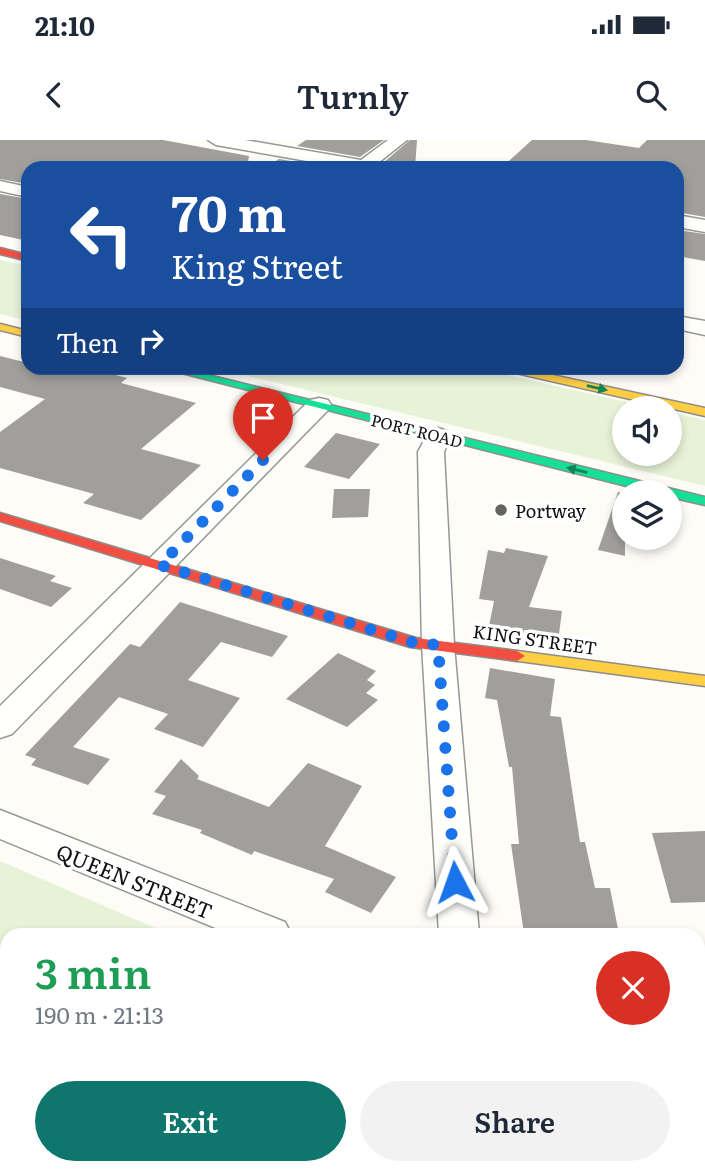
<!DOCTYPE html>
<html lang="en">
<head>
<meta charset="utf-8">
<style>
  :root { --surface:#fff; --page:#f2f2f3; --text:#1f2937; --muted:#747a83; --accent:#0f766e }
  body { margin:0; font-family:Literata,serif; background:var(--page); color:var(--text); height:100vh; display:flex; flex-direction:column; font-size:26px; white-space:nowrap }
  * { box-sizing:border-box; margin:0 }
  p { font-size:23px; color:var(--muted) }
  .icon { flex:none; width:38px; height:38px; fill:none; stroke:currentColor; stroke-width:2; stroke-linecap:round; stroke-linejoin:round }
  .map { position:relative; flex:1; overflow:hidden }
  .details { position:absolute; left:0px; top:788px; width:705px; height:247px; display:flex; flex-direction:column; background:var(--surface); border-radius:21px 21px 0 0; box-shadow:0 4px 10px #0003 }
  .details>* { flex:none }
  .top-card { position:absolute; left:21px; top:21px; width:663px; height:214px; border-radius:21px; box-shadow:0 4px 10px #0003; background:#1a4fa0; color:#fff; overflow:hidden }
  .fabs { position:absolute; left:612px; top:256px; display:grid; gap:14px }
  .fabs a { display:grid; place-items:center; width:70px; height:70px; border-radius:50%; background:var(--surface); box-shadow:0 4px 10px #0003; font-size:35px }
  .pin { position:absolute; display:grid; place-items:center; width:60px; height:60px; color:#fff; margin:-72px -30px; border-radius:50% 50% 50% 0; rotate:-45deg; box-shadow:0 0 7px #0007 }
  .pin .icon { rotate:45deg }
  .me { position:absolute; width:77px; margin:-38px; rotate:356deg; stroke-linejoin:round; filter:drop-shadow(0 0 5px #0008) }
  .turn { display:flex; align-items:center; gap:24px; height:147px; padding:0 35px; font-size:32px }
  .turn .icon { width:91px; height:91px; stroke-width:2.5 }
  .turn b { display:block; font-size:49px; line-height:60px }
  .then { display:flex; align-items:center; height:66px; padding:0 35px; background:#0003; gap:14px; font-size:26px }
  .round { display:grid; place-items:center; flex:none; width:74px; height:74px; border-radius:37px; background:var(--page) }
  .head { display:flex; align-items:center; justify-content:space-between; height:119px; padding:0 35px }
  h1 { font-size:42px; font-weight:600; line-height:52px; color:#1e9e55 }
  .action { display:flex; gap:14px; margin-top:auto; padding:14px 35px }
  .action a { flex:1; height:80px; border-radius:42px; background:var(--accent); color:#fff; font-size:28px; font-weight:600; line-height:80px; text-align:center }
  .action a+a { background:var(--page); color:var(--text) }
  .status { display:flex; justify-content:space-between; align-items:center; height:49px; padding:0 35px; background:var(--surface); direction:ltr }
  .status svg { height:19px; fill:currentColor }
  header { display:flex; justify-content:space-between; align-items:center; height:91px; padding:0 35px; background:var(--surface); font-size:32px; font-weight:600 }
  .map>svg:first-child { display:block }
</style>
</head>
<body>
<div class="status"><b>21:10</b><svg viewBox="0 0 49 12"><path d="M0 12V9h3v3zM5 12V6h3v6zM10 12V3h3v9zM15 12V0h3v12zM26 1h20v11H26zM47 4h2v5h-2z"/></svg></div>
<header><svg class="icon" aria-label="back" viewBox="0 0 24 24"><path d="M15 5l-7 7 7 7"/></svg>Turnly<svg class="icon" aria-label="search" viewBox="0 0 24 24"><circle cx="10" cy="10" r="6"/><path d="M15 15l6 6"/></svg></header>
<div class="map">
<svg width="705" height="1034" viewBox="0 0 705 1034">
  <rect width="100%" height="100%" fill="#fdfcf7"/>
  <g fill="#e7f3d7">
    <path d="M0,120L28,126V181L0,174Z"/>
    <path d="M215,228H476L653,268H625V313H670V272L705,280V346Z"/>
    <path d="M0,721L169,794H7V1027H414V1034H0Z"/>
  </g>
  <g fill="#a19f9c">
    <path d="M0,0H163L249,16L247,28H28V44L0,39Z"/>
    <path d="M306,0H384L360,17L297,6Z"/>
    <path d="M410,0H417L415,28H388L383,23Z"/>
    <path d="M532,0H586L639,8L647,0H705V77L677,72V28H501Z"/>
    <path d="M279,19L332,28H265Z"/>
    <path d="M0,54L28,59V101L0,95Z"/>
    <path d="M677,90L705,94V121L677,116Z"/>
    <path d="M0,216L28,223V228H45L71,234L80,228H89L127,238L121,243L196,263L141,309L201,325L141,380L83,363L94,354L0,328V292L45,259L0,247Z"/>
    <path d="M336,293L380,304L349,339L304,327Z"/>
    <path d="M334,349H370L368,377L332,378Z"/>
    <path d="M618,352L625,354V416L598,410Z"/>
    <path d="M506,408L548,416L529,467L562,471L559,494L524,490L522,502L495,498L497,487L489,486L494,461L479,459L488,410L504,413Z"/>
    <path d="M0,418L56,436L50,441L72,448L51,467L0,449Z"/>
    <path d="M180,462L288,496L272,517L221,502L188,540L240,558L203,607L154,589L168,574L119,557L73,607L110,619L88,645L31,625L36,619L25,615L130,504L140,507Z"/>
    <path d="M338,513L376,531L367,540L375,545L366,553L378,560L347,587L286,559Z"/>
    <path d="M490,528L555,539L550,576L561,577L580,702H585L595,748H610L619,794H524L511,704H519L512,627H509L497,560L485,558Z"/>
    <path d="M181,619L199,636L197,639L269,667L308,623L362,646L325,706L396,737L371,773L325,752L334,739L254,711L252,715L200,693L202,690L152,674L166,656L154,652Z"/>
    <path d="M705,691V762L671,763L652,693Z"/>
  </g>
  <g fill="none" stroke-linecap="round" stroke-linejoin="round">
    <defs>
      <g id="street">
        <path d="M208,0H245L361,20L388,0H407L378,23L386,28H347L216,5Z"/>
        <path d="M0,41L28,47V57L0,51Z"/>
        <path d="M677,75L705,80V92L677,87Z"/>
        <path d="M677,176L705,181V195L677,189Z"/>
        <path d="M319,258L328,260L331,265L328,270L12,594L0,598V566L310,260Z"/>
        <path d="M438,288L447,291L451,296L444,312L454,505L479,794H439L422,505L418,312L429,291Z"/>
        <path d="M0,670L285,782L291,794H230L0,699Z"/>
        <rect x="698" y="822" width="7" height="34"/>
        <rect x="451" y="1027" width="46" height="7"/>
      </g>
      <path id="fast" d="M162,228H180L705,357V365L670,357V352H650Z"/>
      <g id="slow">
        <path d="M0,184L28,191V197L0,190Z"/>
        <path d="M502,228H520L705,268V276L507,231Z"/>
        <path d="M517,511L705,536V546L511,520L509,516L511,512Z"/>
      </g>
      <g id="jam">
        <path d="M0,108L28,115V121L0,114Z"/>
        <path d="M0,373L416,498L517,511L525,516L517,521L410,507L0,381Z"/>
      </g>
    </defs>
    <use href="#street" stroke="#979795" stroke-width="3"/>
    <use href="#fast" stroke="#8e8d8b" stroke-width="3"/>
    <use href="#slow" stroke="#8e8d8b" stroke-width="3"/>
    <use href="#jam" stroke="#8e8d8b" stroke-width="3"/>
    <use href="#street" fill="#fffffe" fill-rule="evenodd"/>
    <use href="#fast" fill="#16e098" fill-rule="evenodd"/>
    <use href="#slow" fill="#ffcf43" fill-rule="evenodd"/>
    <use href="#jam" fill="#f24e42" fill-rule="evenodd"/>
  </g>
  <defs><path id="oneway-solid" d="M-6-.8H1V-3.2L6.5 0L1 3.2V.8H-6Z" transform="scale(1.75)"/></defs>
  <g fill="#14835b">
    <use href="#oneway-solid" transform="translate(597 248) rotate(13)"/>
    <use href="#oneway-solid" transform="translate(577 330) rotate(-166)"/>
  </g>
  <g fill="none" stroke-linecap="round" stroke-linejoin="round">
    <path stroke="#1a73e8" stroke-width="12" stroke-dasharray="0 21.6" d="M263,320L160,425L415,503L438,505L455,742"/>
  </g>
  <circle fill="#646362" stroke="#fff" stroke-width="2.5" cx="501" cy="370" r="7"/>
  <g text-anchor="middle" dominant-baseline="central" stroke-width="7" stroke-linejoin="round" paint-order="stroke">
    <g font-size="16" fill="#111" stroke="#fff">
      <text transform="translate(417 290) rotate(14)">PORT ROAD</text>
    </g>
    <g font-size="18" fill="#111" stroke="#fff" text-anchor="start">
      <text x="515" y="370">Portway</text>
    </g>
    <g font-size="18" fill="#111" stroke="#fff">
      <text transform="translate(535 499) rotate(8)">KING STREET</text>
    </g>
    <g font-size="21" fill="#111" stroke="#fff">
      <text transform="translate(135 740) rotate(22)">QUEEN STREET</text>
    </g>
  </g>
</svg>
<div class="fabs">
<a><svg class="icon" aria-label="sound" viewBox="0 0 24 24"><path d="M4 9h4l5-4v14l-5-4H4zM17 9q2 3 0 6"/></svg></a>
<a><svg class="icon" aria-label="layers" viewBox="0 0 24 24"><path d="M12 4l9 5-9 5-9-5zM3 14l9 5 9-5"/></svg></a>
</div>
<div class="pin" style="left:263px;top:320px;background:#d93025"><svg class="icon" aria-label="arrive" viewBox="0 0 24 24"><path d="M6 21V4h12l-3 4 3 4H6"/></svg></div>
<svg class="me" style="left:455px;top:742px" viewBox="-20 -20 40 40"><path d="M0-17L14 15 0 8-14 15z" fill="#1a73e8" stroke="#fff" stroke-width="4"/></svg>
<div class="top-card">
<div class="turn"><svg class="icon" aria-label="left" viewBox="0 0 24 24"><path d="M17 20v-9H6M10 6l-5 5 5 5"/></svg><div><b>70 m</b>King Street</div></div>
<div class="then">Then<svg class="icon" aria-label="right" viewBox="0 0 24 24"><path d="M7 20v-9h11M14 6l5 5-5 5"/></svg></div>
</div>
<section class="details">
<div class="head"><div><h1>3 min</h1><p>190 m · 21:13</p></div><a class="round" style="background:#d93025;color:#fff"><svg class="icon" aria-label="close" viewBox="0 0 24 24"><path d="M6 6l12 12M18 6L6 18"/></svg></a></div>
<div class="action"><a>Exit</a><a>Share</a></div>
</section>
</div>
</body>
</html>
